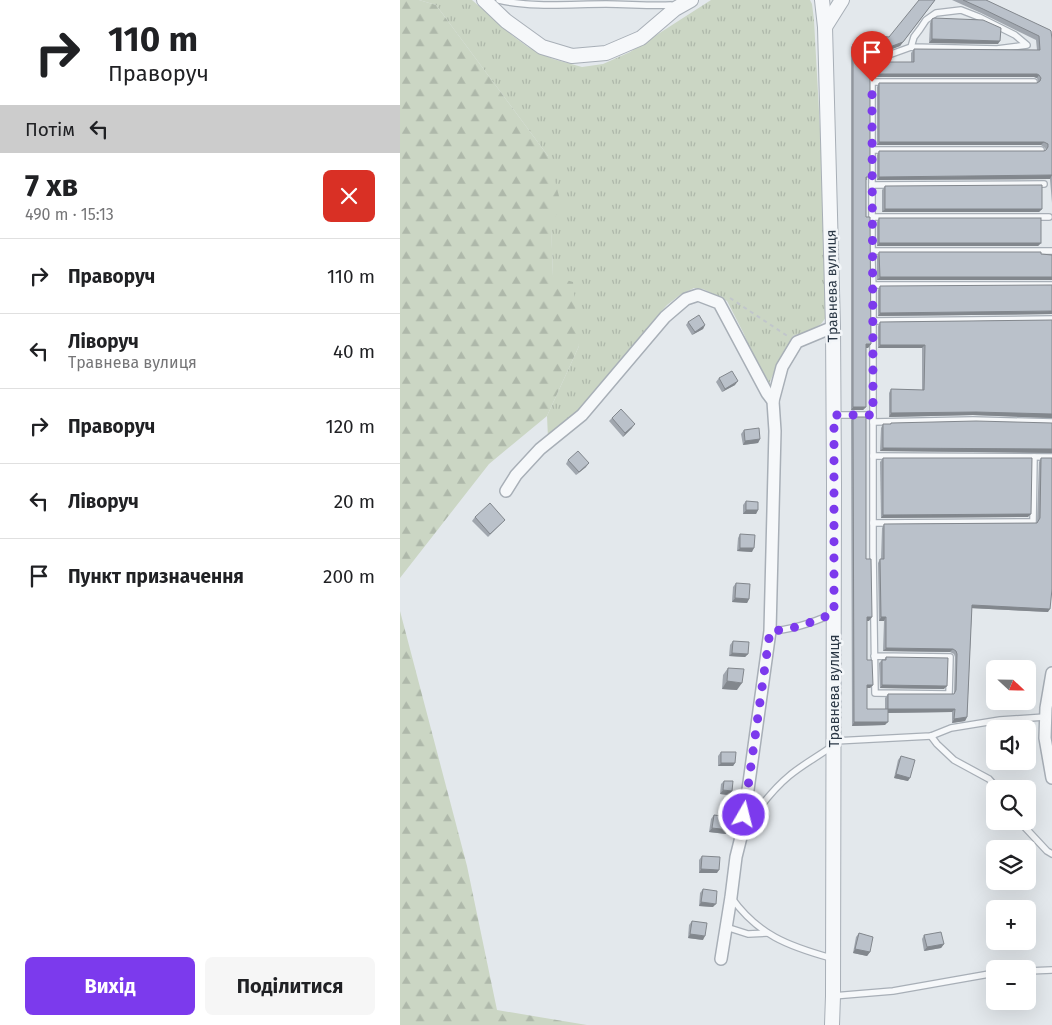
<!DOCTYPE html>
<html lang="uk">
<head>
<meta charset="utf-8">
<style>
  :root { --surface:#fff; --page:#f6f6f6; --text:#202124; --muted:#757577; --line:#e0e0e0; --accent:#7c3aed }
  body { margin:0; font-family:"Fira Sans",sans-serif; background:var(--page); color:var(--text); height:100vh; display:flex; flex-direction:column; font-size:19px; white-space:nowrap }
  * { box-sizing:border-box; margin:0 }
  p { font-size:16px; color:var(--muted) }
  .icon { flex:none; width:28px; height:28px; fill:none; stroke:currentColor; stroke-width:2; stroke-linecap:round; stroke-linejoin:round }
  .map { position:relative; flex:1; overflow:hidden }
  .drawer { display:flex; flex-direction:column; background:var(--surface); width:400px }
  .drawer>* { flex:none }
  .banner { background:#fff; color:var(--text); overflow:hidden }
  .needle { width:32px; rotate:112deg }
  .fabs { position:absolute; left:586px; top:660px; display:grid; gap:10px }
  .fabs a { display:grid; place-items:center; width:50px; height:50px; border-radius:8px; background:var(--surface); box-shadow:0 5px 20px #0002; font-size:25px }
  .pin { position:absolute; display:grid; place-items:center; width:42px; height:42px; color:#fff; margin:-51px -21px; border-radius:50% 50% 50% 0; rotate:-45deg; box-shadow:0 0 5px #0007 }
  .pin .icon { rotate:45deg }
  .me { position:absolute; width:55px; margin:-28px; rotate:8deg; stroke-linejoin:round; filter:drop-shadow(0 0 4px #0008) }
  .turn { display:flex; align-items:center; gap:18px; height:105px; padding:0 25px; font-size:22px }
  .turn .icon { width:65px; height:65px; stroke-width:2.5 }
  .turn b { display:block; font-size:35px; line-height:42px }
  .then { display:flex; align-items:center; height:48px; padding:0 25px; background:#0003; gap:10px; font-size:19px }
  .round { display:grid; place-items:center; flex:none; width:52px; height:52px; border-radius:8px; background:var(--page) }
  .head { display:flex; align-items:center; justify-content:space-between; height:85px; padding:0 25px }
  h1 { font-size:30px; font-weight:700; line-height:38px }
  .primary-button { display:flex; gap:10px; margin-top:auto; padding:10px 25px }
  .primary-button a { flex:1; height:58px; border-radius:8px; background:var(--accent); color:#fff; font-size:20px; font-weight:700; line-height:58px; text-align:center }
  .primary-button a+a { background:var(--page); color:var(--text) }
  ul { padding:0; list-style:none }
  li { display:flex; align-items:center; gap:15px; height:75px; padding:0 25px; border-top:1px solid var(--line) }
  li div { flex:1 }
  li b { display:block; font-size:19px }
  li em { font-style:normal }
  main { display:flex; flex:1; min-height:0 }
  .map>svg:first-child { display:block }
</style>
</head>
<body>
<main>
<section class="drawer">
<div class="banner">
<div class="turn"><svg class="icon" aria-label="right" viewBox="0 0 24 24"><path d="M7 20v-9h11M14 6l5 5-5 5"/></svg><div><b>110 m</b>Праворуч</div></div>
<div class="then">Потім<svg class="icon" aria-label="left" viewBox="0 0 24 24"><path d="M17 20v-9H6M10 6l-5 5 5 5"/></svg></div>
</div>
<div class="head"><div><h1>7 хв</h1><p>490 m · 15:13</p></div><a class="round" style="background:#d93025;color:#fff"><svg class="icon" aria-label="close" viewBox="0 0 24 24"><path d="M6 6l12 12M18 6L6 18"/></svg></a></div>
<ul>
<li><svg class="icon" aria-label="right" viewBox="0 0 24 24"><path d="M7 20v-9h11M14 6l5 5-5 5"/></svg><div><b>Праворуч</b></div><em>110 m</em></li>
<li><svg class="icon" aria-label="left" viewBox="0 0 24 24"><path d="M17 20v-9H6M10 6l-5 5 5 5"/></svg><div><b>Ліворуч</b><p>Травнева вулиця</p></div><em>40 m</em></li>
<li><svg class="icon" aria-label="right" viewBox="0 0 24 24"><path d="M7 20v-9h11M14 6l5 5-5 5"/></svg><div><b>Праворуч</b></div><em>120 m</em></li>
<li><svg class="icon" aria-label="left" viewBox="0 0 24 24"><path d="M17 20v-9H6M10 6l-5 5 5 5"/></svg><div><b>Ліворуч</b></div><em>20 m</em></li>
<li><svg class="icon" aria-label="arrive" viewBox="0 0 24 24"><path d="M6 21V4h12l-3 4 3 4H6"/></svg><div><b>Пункт призначення</b></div><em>200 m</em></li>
</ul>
<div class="primary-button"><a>Вихід</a><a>Поділитися</a></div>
</section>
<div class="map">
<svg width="652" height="1025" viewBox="0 0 652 1025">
  <defs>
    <pattern id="grass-tufts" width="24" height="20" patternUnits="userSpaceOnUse" patternTransform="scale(1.25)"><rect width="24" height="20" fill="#cbd6c4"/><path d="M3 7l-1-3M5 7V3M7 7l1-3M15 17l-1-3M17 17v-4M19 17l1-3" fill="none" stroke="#aeb8aa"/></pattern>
    <pattern id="forest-firs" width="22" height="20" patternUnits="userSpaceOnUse" patternTransform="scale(1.25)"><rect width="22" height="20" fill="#cbd6c4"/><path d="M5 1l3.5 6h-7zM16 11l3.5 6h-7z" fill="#aeb8aa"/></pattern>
  </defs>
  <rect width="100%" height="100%" fill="#e3e8ec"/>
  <path fill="url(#grass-tufts)" d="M19,0H72L113,36L128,47L153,59L182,67L203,64L230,52L311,0H410L412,4L414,20L430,312L421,324L409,331L393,336L381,357L367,388L343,332L327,301L303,289L294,288L280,295L267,305L253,321L189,400L148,438L147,416L179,346L153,276L148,156L36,5Z"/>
  <g fill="url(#forest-firs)">
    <path d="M0,0H19L36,5L148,156L162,207L151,222L153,276L173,282L179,346L147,416L89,464L0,578Z"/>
    <path d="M0,611L67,866L97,1010L187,1025H0Z"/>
  </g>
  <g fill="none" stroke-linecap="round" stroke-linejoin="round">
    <defs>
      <g id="service">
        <path d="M99,0C132,8 171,4 206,4C228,4 249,6 271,5L274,7"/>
        <path d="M472,82H634"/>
        <path d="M472,150H641"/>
        <path d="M472,185L644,184"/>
        <path d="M472,217H649"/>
        <path d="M472,251H651"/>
        <path d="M473,285H652"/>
        <path d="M473,321L652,319"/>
        <path d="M434,415H473V553L475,693L549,694L550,657L474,656"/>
        <path d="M473,415V290L472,260V61L511,47L597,49L627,45L615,35L579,17L561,10L536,13L526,20L520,29L514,37L511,47"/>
        <path d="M473,422L573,420L652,422"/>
        <path d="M473,456L652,457"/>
        <path d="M473,523L633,522L634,457"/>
        <path d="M370,631C392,630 412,623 432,614"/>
        <path d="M531,736L537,744L554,760L589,779L598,789"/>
        <path d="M435,741L531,736L551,728L600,720L645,717"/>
        <path d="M619,821L647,851L652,854"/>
        <path d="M346,827C358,809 372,790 389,776C402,765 417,757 431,747"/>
        <path d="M331,897C358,935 388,946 431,958"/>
        <path d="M326,927L348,934L367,933"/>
        <path d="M628,971L652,970"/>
        <path d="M433,996L493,991L595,973"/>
      </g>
      <g id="minor">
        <path d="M373,401L382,367L397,342L433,327"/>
        <path d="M106,491L116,475L140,449L182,415L265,317L286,299L298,295L319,303L367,393L373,401L375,431L370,631L342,833L336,857L331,897L321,959"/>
        <path d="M652,673L646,708L645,738L652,778"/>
      </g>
      <g id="tertiary">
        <path d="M84,0L106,21L142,47L172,56L206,53L241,38L275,9L291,0"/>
        <path d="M422,0L425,27L433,327L434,484L433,996L432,1025"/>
        <path d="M425,27L442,0"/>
      </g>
    </defs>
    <use href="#service" stroke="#a8afb7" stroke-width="8"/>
    <use href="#minor" stroke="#a8afb7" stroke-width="14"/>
    <use href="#tertiary" stroke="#a8afb7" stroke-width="16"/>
    <path stroke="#c1c6cb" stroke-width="2" stroke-dasharray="4 4" stroke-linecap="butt" d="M330,298L389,337"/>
    <use href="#service" stroke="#f6f8fa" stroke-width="5.5"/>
    <use href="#minor" stroke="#f6f8fa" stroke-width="11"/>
    <use href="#tertiary" stroke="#f6f8fa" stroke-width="14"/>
  </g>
  <g fill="#a0a6ae">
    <path d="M535,0L500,46L470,57L467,180H466V217L471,344L468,348H466V407L463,410H451V47L453,44H473V40L476,36L489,37Z"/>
    <path d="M552,0H586L652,39V203L650,179L477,180V155L479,151H644L646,150L645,148L641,145H477V87L479,83H637L638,82L637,78L634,77H477V66L479,62H511V53L514,49L637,50L636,40L581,13Z"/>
    <path d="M532,19L598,44L529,43L530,23Z"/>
    <path d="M485,186L642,209L639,212H482V190Z"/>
    <path d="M479,218L641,243L638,246H477V222Z"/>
    <path d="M479,252L652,255V280H477V256Z"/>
    <path d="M480,286L652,314L478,316V290Z"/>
    <path d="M652,320V418L573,415L489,417V393L491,389L522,390V348H478V326L480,322Z"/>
    <path d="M288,322L305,325L303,329L292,335L286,325Z"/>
    <path d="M319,378L335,385L322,392L316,382Z"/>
    <path d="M453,417L466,559L469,621H467V660L473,685L470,688H467V709H485V698L488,694H554L555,657L554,654L550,652L483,651L484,621H479L478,563L480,559H481L482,528L484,524L637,523L639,462L641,458L648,612L572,608L567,717L565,721L552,723V712L488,713L485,725L452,726L451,420Z"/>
    <path d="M212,418L232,428L223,437L209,421Z"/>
    <path d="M491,423H652V453L480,451L481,428L483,424H490Z"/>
    <path d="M344,430L360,439L358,443L343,445L341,434Z"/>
    <path d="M483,458L628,517L481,518L480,462Z"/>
    <path d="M168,460L186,467L176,475L166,464Z"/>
    <path d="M346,501L358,510L356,514H343V505Z"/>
    <path d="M75,517L102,523L88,537L72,521Z"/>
    <path d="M340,534L352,552L337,551L338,538Z"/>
    <path d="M336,583L349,599L347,603L332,602L333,587Z"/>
    <path d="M333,641L348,654L345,657L329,656L330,645Z"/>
    <path d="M486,657L544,689L480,688L479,663L482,660H484Z"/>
    <path d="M328,668L337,690L322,689L323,675Z"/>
    <path d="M321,752L335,763L333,766H318V756Z"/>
    <path d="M501,756L508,781L494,778L498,760Z"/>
    <path d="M324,781L329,795L320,794L321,784Z"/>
    <path d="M314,815L326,834L309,832L311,819Z"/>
    <path d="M302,856L317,873H299V860Z"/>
    <path d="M303,889L313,907L299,906L300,893Z"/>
    <path d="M292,921L303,940L288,938L289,925Z"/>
    <path d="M459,933L470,952L467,956L453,953L456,937Z"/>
    <path d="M524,935L544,944L541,948L524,951L522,939Z"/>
  </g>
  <g fill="#82878d">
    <path d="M535,0L500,46L469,58L471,54Z"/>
    <path d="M532,39L600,41L598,44L529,43Z"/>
    <path d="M479,74H637L639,75L637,78L634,77H477Z"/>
    <path d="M479,142H644L641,145H477Z"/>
    <path d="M652,175L650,179L477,180L479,177Z"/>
    <path d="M485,209H642L639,212H482Z"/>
    <path d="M479,243H641L638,246H477Z"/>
    <path d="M480,277H652V280H477Z"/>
    <path d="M652,311V314L478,316L480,313Z"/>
    <path d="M305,325L303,329L292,335L295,332Z"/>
    <path d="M466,344H471L468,348H463Z"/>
    <path d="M480,345H525L522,348H478Z"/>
    <path d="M338,381L335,385L322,392L325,389Z"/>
    <path d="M453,407H466L463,410H451Z"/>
    <path d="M576,412L652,414V418L573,415L489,417L491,413Z"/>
    <path d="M235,424L232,428L223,437L225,433Z"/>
    <path d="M360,439L358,443L343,445L345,441Z"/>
    <path d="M483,448L652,449V453L480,451Z"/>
    <path d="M189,463L186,467L176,475L179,472Z"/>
    <path d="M346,510H358L356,514H343Z"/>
    <path d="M631,514L628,517L481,518L483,515Z"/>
    <path d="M340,548H354L352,552L337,551Z"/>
    <path d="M335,598L349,599L347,603L332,602Z"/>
    <path d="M572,605L650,609L648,612L569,608Z"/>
    <path d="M467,617H472L469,621H464Z"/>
    <path d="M481,617H486L484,621H479Z"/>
    <path d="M486,648L553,649L550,652L483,651Z"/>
    <path d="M332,653L348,654L345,657L329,656Z"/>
    <path d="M327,681L342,683L337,690L322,689Z"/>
    <path d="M467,685H473L470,688H464Z"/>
    <path d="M482,685L547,686L544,689L480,688Z"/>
    <path d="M488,709H555L552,712L485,713Z"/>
    <path d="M567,717L565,721L552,723L554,719Z"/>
    <path d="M454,722H488L485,725L452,726Z"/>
    <path d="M321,763H335L333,766H318Z"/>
    <path d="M496,774L510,778L508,781L494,778Z"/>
    <path d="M323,790L332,791L329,795L320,794Z"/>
    <path d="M312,828L329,830L326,834L309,832Z"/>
    <path d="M301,869L319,870L317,873H299Z"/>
    <path d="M301,902L316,904L313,907L299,906Z"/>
    <path d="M290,934L305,936L303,940L288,938Z"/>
    <path d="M544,944L541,948L524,951L527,947Z"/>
    <path d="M455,949L470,952L467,956L453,953Z"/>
  </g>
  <g fill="#bac1ca" stroke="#82878d">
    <path d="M519,0H535L503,42L471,54L470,57V177H466V217H470L471,344H466V407H453V44H475L476,36L489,37Z"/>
    <path d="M563,0H586L650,30L651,31L652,39V175L479,177V151H644L646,150L648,147V144L644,142H479V83H637L640,81L641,78L639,75L637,74H479V62H514V49L640,50L639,36L583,9Z"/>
    <path d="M534,18L583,20L601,28L600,41L532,39V19Z"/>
    <path d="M642,185V209H485V186Z"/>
    <rect x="479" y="218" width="162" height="25"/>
    <path d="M479,252H641V254L652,255V277H480Z"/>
    <path d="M652,285V311L480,313V286Z"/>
    <path d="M299,315L305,325L295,332L288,322Z"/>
    <path d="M652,320V414L576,412L491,413V389L524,390L525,345H480V322Z"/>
    <path d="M332,371L338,381L325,389L319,378Z"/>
    <path d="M221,409L235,424L225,433L212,418Z"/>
    <path d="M453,417H466V559H471L472,617H467V660H472L473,685H467V709H488V722H454Z"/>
    <path d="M576,421L652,423V449L483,448V424H491V423Z"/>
    <path d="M359,428L360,439L345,441L344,430Z"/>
    <path d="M178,451L189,463L179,472L168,460Z"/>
    <path d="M483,458H632L631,514L483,515Z"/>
    <path d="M641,458H652V589L650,609L572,605L567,717L554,719L555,709H488V694H554L556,690L557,654L556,651L553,649L486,648V617H481L480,559H484V524L637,523L640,518Z"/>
    <path d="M346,501L358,502V510H346Z"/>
    <path d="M90,503L105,520L90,534L75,517Z"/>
    <path d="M340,534L355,535L354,548H340Z"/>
    <path d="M336,583L350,584L349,599L335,598Z"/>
    <path d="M333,641L349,642L348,654L332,653Z"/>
    <path d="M486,657L548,658L547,686L482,685V660H486Z"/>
    <path d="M328,668L344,669L342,683L327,681Z"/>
    <path d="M321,752H336L335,763H321Z"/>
    <path d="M501,756L515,760L510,778L496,774Z"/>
    <path d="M324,781H333L332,791L323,790Z"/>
    <path d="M314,815L330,817L329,830L312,828Z"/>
    <path d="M302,856L320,857L319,870L301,869Z"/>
    <path d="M303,889L317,891L316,904L301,902Z"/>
    <path d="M292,921L307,923L305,936L290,934Z"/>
    <path d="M541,932L544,944L527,947L524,935Z"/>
    <path d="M459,933L473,937L470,952L455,949Z"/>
  </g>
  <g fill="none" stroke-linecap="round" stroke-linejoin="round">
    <path stroke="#7c3aed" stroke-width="9" stroke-dasharray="0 16.2" d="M344,815L370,631C393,630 413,622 434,613V415H473C473,304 472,193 472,82"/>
  </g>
  <g text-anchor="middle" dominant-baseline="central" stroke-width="5" stroke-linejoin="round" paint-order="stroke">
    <g font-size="14" fill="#2a3745" stroke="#f3f6f9">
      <text transform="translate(432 286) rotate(-91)">Травнева вулиця</text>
      <text transform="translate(434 691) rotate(-90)">Травнева вулиця</text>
    </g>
  </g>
</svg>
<div class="fabs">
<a><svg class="needle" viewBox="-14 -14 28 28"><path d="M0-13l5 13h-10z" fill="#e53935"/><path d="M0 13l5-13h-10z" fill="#757577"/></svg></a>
<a><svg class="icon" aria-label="sound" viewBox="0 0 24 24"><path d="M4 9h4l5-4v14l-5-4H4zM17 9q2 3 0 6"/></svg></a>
<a><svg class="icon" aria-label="search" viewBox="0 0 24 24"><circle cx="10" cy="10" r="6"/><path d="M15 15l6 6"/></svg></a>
<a><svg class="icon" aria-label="layers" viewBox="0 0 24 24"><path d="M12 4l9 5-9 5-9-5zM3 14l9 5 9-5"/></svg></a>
<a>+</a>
<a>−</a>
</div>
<div class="pin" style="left:472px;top:82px;background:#d93025"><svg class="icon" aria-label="arrive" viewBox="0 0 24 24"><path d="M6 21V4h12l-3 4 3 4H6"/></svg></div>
<svg class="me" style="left:344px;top:815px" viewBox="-20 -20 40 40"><circle r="17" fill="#7c3aed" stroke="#fff" stroke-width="3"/><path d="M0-11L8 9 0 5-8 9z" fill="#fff"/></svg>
</div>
</main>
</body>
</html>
